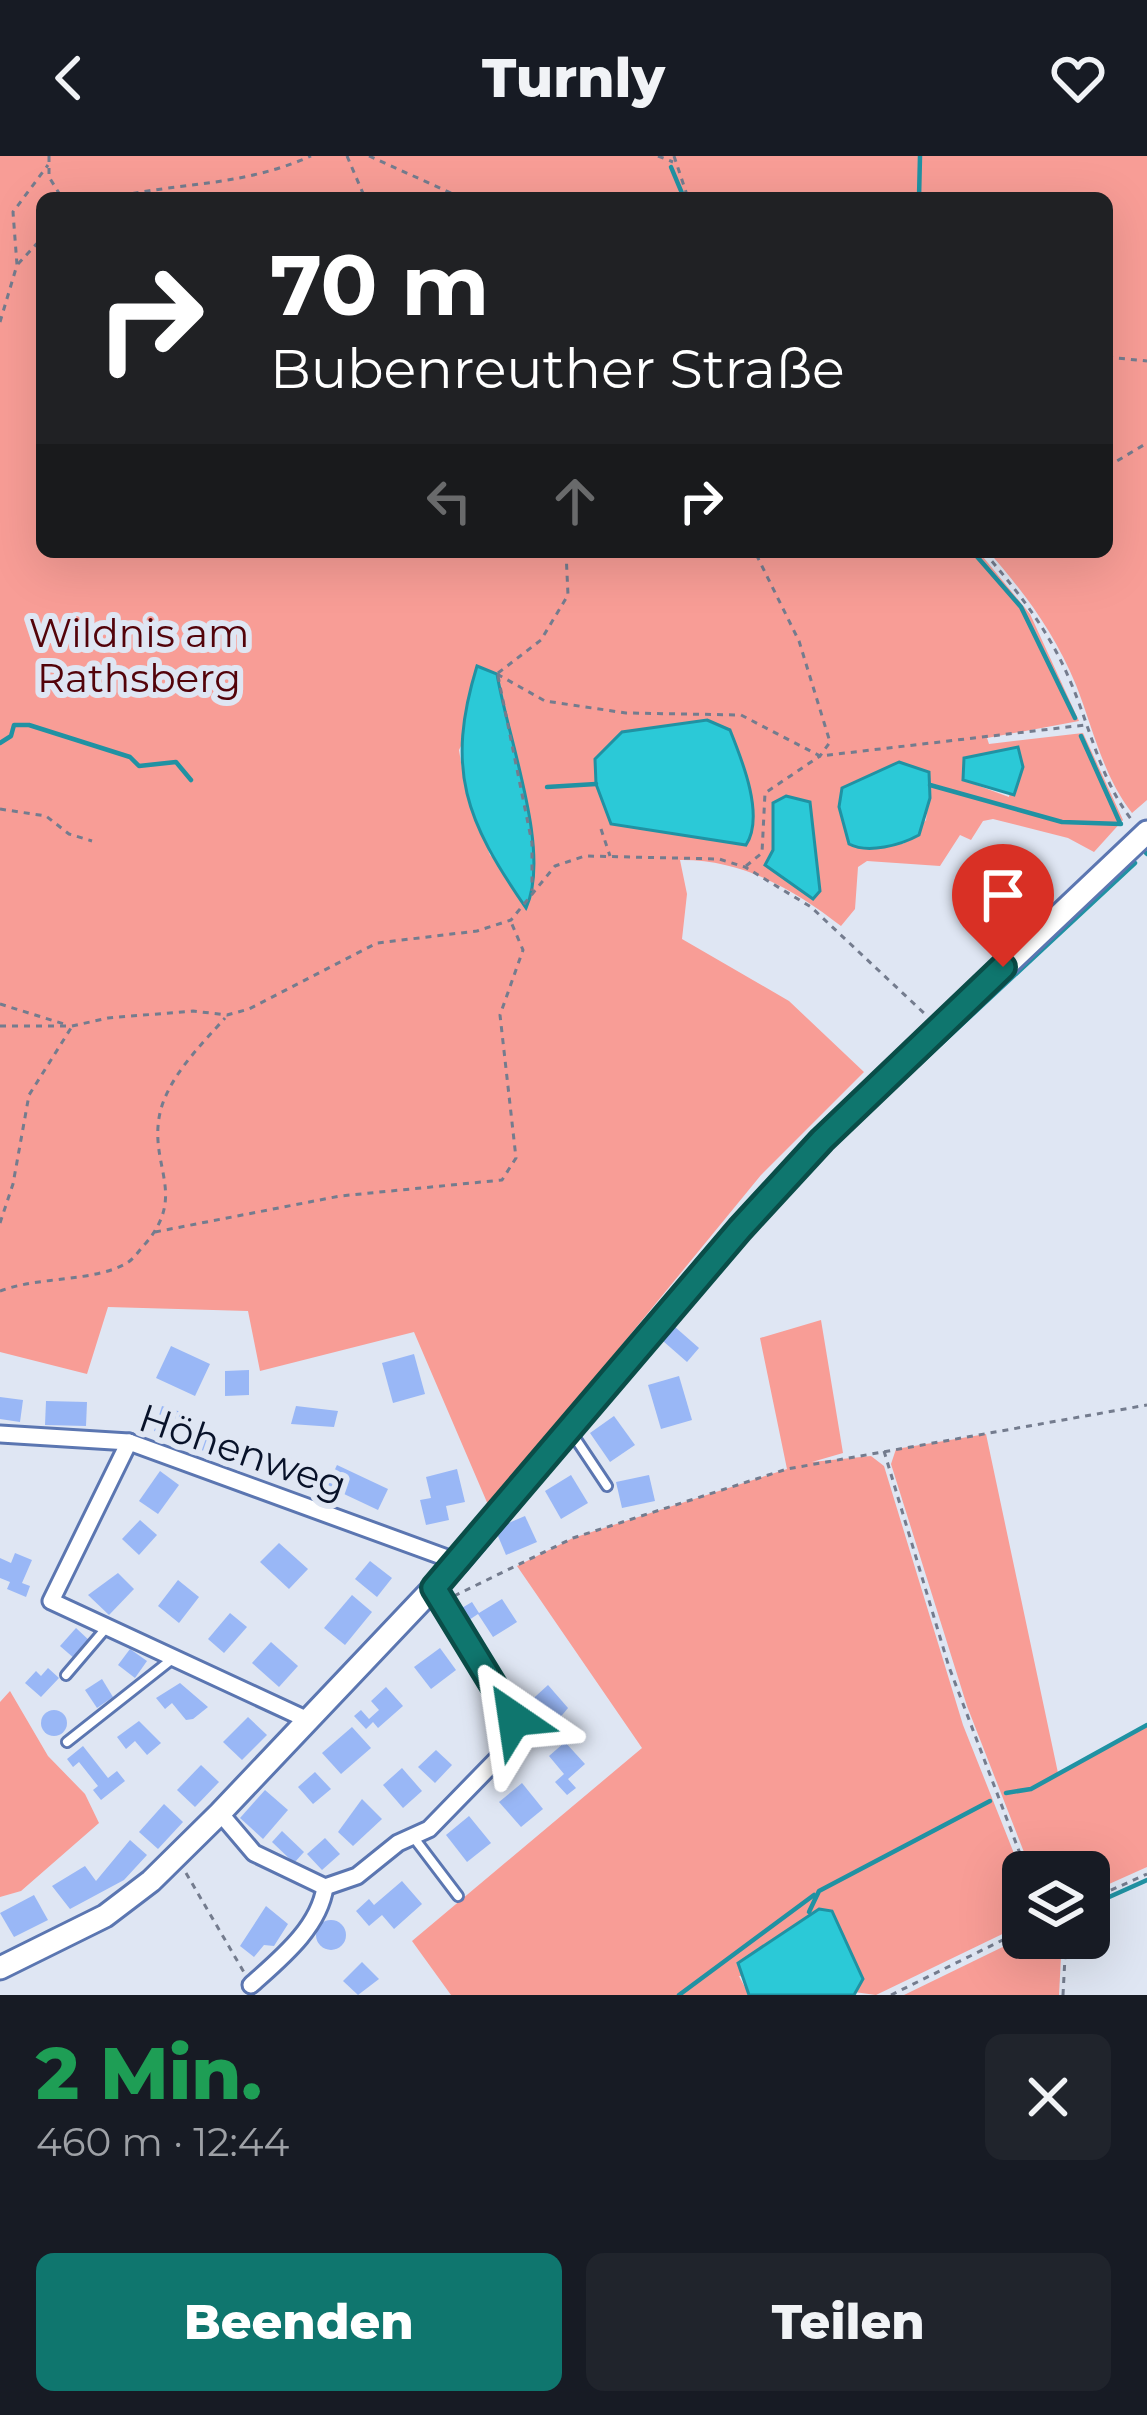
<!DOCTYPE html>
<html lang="de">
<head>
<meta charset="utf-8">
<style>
  :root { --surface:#171b24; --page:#20242c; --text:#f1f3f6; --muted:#9ea1a6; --accent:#0f766e }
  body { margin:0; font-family:Montserrat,sans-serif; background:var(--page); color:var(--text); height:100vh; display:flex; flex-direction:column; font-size:45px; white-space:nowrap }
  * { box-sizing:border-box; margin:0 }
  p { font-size:39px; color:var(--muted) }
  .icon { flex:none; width:66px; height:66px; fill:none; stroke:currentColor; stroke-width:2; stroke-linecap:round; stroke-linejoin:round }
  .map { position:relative; height:1839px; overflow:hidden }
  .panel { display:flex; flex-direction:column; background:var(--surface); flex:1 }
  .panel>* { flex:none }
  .banner { position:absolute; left:36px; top:36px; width:1077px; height:366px; border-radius:18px; box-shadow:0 12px 48px #0002; background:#202124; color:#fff; overflow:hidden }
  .fabs { position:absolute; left:1002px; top:1695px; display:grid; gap:24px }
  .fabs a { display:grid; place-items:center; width:108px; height:108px; border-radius:18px; background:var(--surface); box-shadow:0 12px 48px #0002; font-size:60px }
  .pin { position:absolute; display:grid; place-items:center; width:102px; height:102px; color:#fff; margin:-123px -51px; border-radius:50% 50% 50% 0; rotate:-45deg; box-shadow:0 0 12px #0007 }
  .pin .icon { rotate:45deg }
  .me { position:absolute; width:132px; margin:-66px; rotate:328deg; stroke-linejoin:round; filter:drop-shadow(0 0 9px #0008) }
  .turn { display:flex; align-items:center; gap:42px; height:252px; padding:0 36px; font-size:54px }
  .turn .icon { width:156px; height:156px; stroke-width:2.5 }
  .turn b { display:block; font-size:84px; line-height:102px }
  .lanes { display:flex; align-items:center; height:114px; padding:0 36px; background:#0003; justify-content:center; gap:60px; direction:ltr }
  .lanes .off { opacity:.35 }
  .round { display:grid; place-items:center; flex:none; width:126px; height:126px; border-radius:18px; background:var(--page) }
  .summary { display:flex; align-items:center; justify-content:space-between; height:204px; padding:0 36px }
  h1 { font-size:72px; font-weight:800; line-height:90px; color:#1e9e55 }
  .action { display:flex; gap:24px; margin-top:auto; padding:24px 36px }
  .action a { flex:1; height:138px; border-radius:18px; background:var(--accent); color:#fff; font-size:48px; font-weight:800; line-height:138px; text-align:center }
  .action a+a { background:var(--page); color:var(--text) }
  header { display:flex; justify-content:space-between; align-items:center; height:156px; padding:0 36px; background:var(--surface); font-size:54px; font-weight:800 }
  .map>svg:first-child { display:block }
</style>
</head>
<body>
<header><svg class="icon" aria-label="back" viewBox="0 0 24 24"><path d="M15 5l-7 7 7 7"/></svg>Turnly<svg class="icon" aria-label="heart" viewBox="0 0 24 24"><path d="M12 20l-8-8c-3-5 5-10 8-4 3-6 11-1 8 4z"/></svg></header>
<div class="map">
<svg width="1147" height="1839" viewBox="0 0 1147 1839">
  <rect width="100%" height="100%" fill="#dfe6f3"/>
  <g fill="#f89d96" fill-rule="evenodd">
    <path d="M0,0H1147V644L1132,657C1103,620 1093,572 1076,529C1054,476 1026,439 989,396H1107V42H42V396H979L1030,458L1079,565L987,582L989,588L1083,577L1123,664L1094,696L1068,682L993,663L983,665L971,684L960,679L940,710L867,705L858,711L855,753L841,770C796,735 743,703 680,704L687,738L682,783L789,845L864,916L761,1019L489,1351L414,1176L260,1215L248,1155L108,1151L87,1218L0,1196ZM497,518L532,687V739L490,699L466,637L459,594ZM1018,591L1009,641L963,624L964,601ZM930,629L926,664L903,688H849L839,651Z"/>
    <path d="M821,1164L843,1297L812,1306L871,1300L884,1310L963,1569L1023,1720V1768L876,1839L739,1820L749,1839H451L412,1785L642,1592L517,1410L573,1382L787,1313L760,1182Z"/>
    <path d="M986,1278L1058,1617L1147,1569V1711L1089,1737V1716H1032L1029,1709L967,1550L891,1308L896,1293Z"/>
    <path d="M10,1535L48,1600L85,1638L99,1667L21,1735L0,1741V1546Z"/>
    <path d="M1023,1781L1062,1782L1059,1839H904Z"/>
  </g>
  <g fill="#2bc9d7" stroke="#2092a3" stroke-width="3">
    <path d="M477,510L497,518C507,580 552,696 526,752C466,665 445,614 477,510Z"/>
    <path d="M707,564L730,574C742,604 765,660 746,689L611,668L596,628L595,603L622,576Z"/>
    <path d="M1018,591L1023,611L1014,639L963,624L964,602Z"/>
    <path d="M899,606L929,616L930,642L919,679C901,689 868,698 849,688L839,651L842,632Z"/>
    <path d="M786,640L810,646L820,735L813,743L765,709L773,694V647Z"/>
    <path d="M819,1753L832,1755L863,1823L854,1839H749L738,1807Z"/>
  </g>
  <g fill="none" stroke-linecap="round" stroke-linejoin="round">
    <g stroke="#2092a3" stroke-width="4.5">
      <path d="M671,11L684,42"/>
      <path d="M919,42L920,0"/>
      <path d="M973,396L1021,451L1075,562"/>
      <path d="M1081,580L1120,667"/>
      <path d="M0,587L11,580L14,569H29L130,601L139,610L176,606L191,624"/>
      <path d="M930,629L1062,666L1121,668"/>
      <path d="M547,631L596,628"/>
      <path d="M1146,697L1147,698"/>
      <path d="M917,910L1135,707"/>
      <path d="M1006,1637L1031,1633L1147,1569"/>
      <path d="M1089,1750L1147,1724"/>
      <path d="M809,1756L819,1735L990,1645"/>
      <path d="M679,1839L814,1739"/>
    </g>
  </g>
  <g fill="#99b7f6">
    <path d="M675,1171L699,1192L687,1206L663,1185Z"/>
    <path d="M171,1190L210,1208L195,1240L156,1222Z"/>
    <path d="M414,1198L425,1238L393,1247L382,1207Z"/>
    <path d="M249,1214V1239L225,1240V1215Z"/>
    <path d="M679,1220L692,1264L661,1273L648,1229Z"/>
    <path d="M0,1241L23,1244L20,1266L0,1263Z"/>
    <path d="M46,1245L87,1246L86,1270L45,1269Z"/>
    <path d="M162,1250L181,1256L172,1281L154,1275Z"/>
    <path d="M296,1250L338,1255L334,1271L291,1268Z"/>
    <path d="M614,1260L635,1289L610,1306L590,1277Z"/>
    <path d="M196,1266L216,1275L206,1296L186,1287Z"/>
    <path d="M337,1309L388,1333L378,1354L327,1330Z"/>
    <path d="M457,1313L465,1346L446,1350L449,1364L426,1369L420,1344L431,1342L426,1321Z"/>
    <path d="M160,1315L179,1329L158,1358L139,1345Z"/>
    <path d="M571,1319L588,1347L561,1363L545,1335Z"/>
    <path d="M649,1319L655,1345L622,1352L616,1326Z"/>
    <path d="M525,1360L537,1386L506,1399L495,1373Z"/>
    <path d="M140,1364L157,1379L139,1399L122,1383Z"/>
    <path d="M279,1387L308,1413L289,1433L260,1406Z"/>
    <path d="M15,1397L32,1404L22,1427L30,1430L26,1441L7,1433L10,1426L0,1422V1402L11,1407Z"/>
    <path d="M370,1405L392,1422L377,1441L355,1423Z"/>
    <path d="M118,1417L134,1433L109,1459L88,1439Z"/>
    <path d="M178,1424L199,1441L179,1467L158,1450Z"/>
    <path d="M352,1439L372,1456L345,1489L324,1472Z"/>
    <path d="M502,1443L517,1466L493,1481L478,1458L463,1468L455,1456L472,1446L479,1457Z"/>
    <path d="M230,1457L247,1471L224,1497L208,1483Z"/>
    <path d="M76,1472L91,1486L75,1503L60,1490Z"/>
    <path d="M271,1486L298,1510L279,1531L252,1507Z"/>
    <path d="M440,1492L456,1514L431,1533L414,1511Z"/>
    <path d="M130,1493L147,1505L135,1522L118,1509Z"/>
    <path d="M48,1512L59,1522L41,1541L25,1527L36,1515L41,1520Z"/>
    <path d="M102,1523L113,1541L97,1552L85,1534Z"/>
    <path d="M180,1527L208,1551L193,1563L186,1564L172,1547L165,1553L156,1542Z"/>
    <path d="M548,1529L568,1552L548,1576L525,1550Z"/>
    <path d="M386,1531L403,1550L378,1572L373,1566L366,1573L354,1560L361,1554L369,1563L379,1554L371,1545Z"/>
    <circle cx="54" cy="1567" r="13"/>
    <path d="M248,1561L267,1579L242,1604L223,1586Z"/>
    <path d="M139,1565L161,1587L147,1599L135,1585L126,1593L117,1581Z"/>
    <path d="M352,1571L371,1592L341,1618L322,1597Z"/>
    <path d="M565,1586L585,1608L568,1623L576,1632L567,1639L555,1626L564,1618L549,1600Z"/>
    <path d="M83,1590L108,1622L117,1615L125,1625L101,1644L93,1634L98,1630L79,1606L73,1611L67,1603Z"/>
    <path d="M436,1594L452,1609L435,1627L418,1611Z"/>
    <path d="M201,1609L219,1626L195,1651L177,1634Z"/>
    <path d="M402,1612L422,1635L403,1652L383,1629Z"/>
    <path d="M315,1616L331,1633L313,1648L298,1631Z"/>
    <path d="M522,1627L543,1653L521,1671L499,1646Z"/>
    <path d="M265,1634L288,1654L263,1683L240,1662Z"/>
    <path d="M362,1643L382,1663L353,1690L338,1676Z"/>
    <path d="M164,1648L183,1666L158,1693L139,1676Z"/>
    <path d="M469,1660L491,1687L467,1706L446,1679Z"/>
    <path d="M282,1675L304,1696L294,1707L272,1686Z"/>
    <path d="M325,1682L340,1698L322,1714L307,1698Z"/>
    <path d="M130,1684L147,1699L124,1724L70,1753L52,1730L85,1710L96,1725Z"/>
    <path d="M402,1725L422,1748L394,1773L382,1759L369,1770L356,1755L369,1743L374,1749Z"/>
    <path d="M34,1739L48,1764L14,1781L0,1757Z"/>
    <path d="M266,1750L288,1768L274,1790L264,1789L254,1801L240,1790Z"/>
    <circle cx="331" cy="1779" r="15"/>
    <path d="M362,1806L379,1823L358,1839L343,1825Z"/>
  </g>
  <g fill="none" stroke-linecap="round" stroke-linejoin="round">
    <defs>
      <g id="lane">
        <path d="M571,1276L607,1330"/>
        <path d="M66,1519L107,1471"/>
        <path d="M67,1586L171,1504"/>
        <path d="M414,1682L458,1740"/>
      </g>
      <g id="street">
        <path d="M0,1278L129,1286L458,1406"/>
        <path d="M129,1286L51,1445L310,1565"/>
        <path d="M220,1657L254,1697L325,1731L357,1720L398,1687L429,1673L503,1597L514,1563L434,1432"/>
        <path d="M251,1829C280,1803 319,1772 325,1731"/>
      </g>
      <path id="secondary" d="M0,1812L105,1760L151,1725L220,1657L458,1406L713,1103L822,984L1147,676"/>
    </defs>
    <use href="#lane" stroke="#5b76b1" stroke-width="14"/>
    <use href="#street" stroke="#5b76b1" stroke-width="21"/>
    <use href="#secondary" stroke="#5b76b1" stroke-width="27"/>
    <g stroke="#747c8e" stroke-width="3" stroke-dasharray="6 6" stroke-linecap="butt">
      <path d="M49,0V21L62,42"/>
      <path d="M347,0L365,42"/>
      <path d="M369,0L462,42"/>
      <path d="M658,0L673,6"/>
      <path d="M674,0L688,42"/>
      <path d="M109,42C181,26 241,31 311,0"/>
      <path d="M18,108L42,82"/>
      <path d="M0,166L17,109L13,56L48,9"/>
      <path d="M1107,201L1147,205"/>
      <path d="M1107,311L1147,287"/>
      <path d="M984,396C1020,438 1050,476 1071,527C1091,574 1100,622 1131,663"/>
      <path d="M498,517L541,484L568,439L566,396"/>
      <path d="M497,518L545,545L626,557L741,559L820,600L1085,569"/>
      <path d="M498,520L532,687V735"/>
      <path d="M0,653L46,660L69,678L92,685"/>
      <path d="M601,673L610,700"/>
      <path d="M746,710L762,697L765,637L820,600L830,586L799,485L755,396"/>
      <path d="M0,848L64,868"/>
      <path d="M0,870H72L108,862L193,855L227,859L249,853L377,787L477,775L511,764L555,710L585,700L719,703L745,711L811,751L925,858"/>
      <path d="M0,1067L13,1028L29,939L71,872"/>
      <path d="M155,1076L340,1040L502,1024L516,1002L500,859L523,794L511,766"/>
      <path d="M0,1135C40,1120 95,1126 127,1107C134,1103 140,1093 146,1087C186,1039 151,1012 159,962C165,924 201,889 225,862"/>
      <path d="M884,1295L949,1511L1027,1716"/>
      <path d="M454,1440L573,1382L787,1313L1147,1249"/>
      <path d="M186,1717L245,1818"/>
      <path d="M1089,1744L1147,1718"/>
      <path d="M891,1839L1023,1774"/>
      <path d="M1063,1839L1066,1782"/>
    </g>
    <use href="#lane" stroke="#fff" stroke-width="8"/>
    <use href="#street" stroke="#fff" stroke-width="15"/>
    <use href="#secondary" stroke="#fff" stroke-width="21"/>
  </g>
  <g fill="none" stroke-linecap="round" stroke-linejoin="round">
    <defs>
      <path id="route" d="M514,1563L434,1432L740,1073L822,984L1003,811"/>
    </defs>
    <use href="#route" stroke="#0a4d48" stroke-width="30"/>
    <use href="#route" stroke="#0f766e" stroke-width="21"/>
  </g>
  <g text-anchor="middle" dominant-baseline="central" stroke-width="12" stroke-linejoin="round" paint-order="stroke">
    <g font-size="39" fill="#53030a" stroke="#dfe6f3">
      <text x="139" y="477">Wildnis am<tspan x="139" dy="45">Rathsberg</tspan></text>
    </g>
    <g font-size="39" fill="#081229" stroke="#dfe6f3">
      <text transform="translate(243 1295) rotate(19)">Höhenweg</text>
    </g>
  </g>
</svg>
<div class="fabs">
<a><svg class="icon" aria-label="layers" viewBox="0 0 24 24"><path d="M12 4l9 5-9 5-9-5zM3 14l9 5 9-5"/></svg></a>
</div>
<div class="pin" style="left:1003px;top:811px;background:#d93025"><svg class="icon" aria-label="arrive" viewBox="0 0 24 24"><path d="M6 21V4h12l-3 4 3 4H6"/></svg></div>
<svg class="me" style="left:514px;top:1563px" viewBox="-20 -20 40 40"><path d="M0-17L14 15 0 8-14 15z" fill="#0f766e" stroke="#fff" stroke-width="4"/></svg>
<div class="banner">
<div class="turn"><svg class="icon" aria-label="right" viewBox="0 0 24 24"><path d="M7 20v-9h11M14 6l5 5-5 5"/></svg><div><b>70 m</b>Bubenreuther Straße</div></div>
<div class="lanes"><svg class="icon off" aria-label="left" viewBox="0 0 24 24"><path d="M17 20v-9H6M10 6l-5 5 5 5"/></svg><svg class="icon off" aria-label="ahead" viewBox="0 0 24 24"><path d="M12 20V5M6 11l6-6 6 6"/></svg><svg class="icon" aria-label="right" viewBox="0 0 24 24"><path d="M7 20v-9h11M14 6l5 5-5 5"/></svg></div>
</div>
</div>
<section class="panel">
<div class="summary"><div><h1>2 Min.</h1><p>460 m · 12:44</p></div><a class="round"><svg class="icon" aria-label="close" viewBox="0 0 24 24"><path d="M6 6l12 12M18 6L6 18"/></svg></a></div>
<div class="action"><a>Beenden</a><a>Teilen</a></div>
</section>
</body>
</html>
